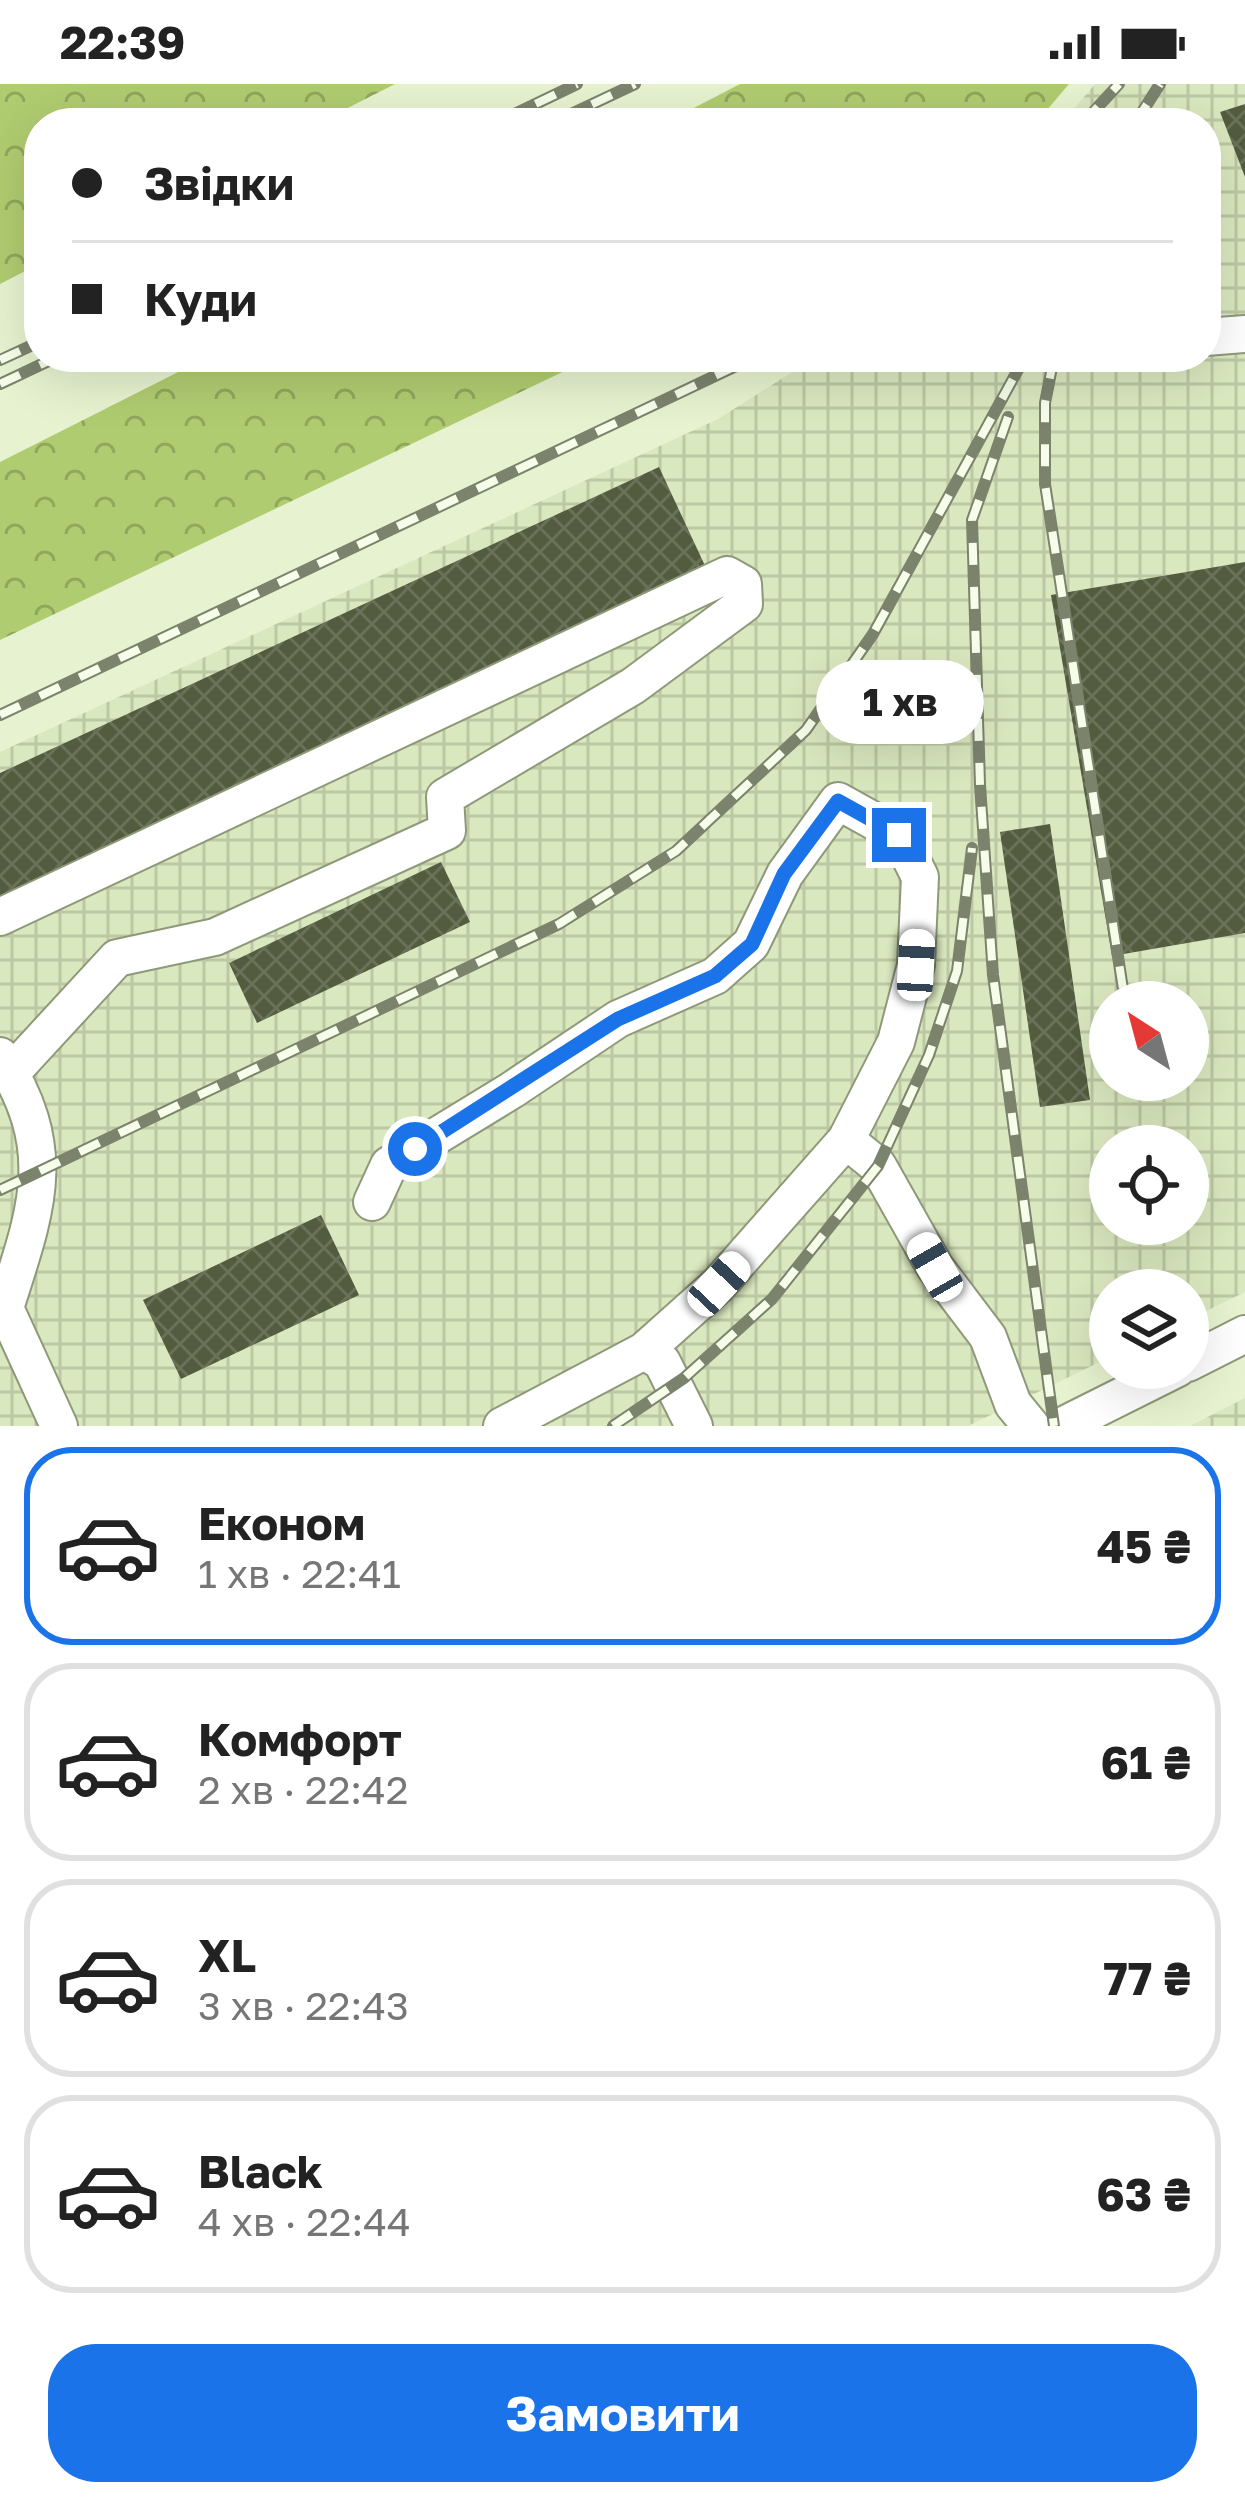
<!DOCTYPE html>
<html lang="uk">
<meta charset="utf-8">
<style>
:root{--surface:#fff;--page:#f6f6f6;--text:#222;--muted:#767676;--line:#e0e0e0;--accent:#1a73e8}
body{margin:0;font-family:"Golos Text",sans-serif;background:var(--page);color:var(--text);height:100vh;display:flex;flex-direction:column;font-size:45px;white-space:nowrap}
*{box-sizing:border-box;margin:0}
p{font-size:39px;color:var(--muted)}
.icon{flex:none;width:66px;height:66px;fill:none;stroke:currentColor;stroke-width:2;stroke-linecap:round;stroke-linejoin:round}
.map{position:relative;height:1342px;overflow:hidden}
.details{display:flex;flex-direction:column;background:var(--surface);flex:1}
.details>*{flex:none}
.banner{position:absolute;left:24px;top:24px;width:1197px;height:264px;border-radius:48px;box-shadow:0 12px 48px #0002;display:grid;align-content:center;height:264px;padding:0 48px;background:var(--surface)}
.needle{width:78px;rotate:324deg}
.fabs{position:absolute;left:1089px;top:897px;display:grid;gap:24px}
.fabs a{display:grid;place-items:center;width:120px;height:120px;border-radius:50%;background:var(--surface);box-shadow:0 12px 48px #0002;font-size:60px}
.end{position:absolute;width:54px;height:54px;margin:-27px;border:15px solid #1a73e8;background:#fff;box-shadow:0 0 0 6px #fff}
.from{border-radius:50%}
.bubble{position:absolute;height:84px;border-radius:42px;background:var(--surface);box-shadow:0 12px 48px #0002;font-size:39px;font-weight:700;line-height:84px;text-align:center}
.car{position:absolute;width:36px;height:72px;margin:-36px -18px;border-radius:15px;box-shadow:0 0 9px 3px #0007;background:linear-gradient(#fff 24%,#345 0 40%,#fff 0 76%,#345 0 86%,#fff 0)}
.banner b{display:flex;align-items:center;gap:42px;height:114px;font-size:45px}
.banner b+b{border-top:3px solid var(--line)}
.banner i{width:30px;height:30px;background:var(--text)}
ul{padding:21px 0 0;list-style:none}
li{display:flex;align-items:center;gap:36px;height:198px;margin:0 24px 18px;padding:0 24px;border:6px solid var(--line);border-radius:48px}
li div{flex:1}
li b{display:block;font-size:45px}
li em{font-style:normal;font-weight:700}
li.on{border-color:var(--accent)}
li>.icon{width:108px;height:108px;stroke-width:1.5}
.button{display:flex;gap:24px;margin-top:auto;padding:24px 48px}
.button a{flex:1;height:138px;border-radius:48px;background:var(--accent);color:#fff;font-size:48px;font-weight:700;line-height:138px;text-align:center}
.status{display:flex;justify-content:space-between;align-items:center;height:84px;padding:0 60px;background:var(--surface);direction:ltr}
.status svg{height:33px;fill:currentColor}
.map>svg:first-child{display:block}
.industrial{fill:url(#industrial-grid);fill-rule:evenodd}
.forest{fill:url(#forest-crowns)}
.building{fill:url(#building-cross-hatch)}
.lines{fill:none;stroke-linecap:round;stroke-linejoin:round}
.minor-casing{stroke:#8e9979;stroke-width:40}
.minor{stroke:#fff;stroke-width:36}
.rail-casing{stroke:#7c836d;stroke-width:12}
.rail{stroke:#f6fee9;stroke-width:8;stroke-dasharray:22;stroke-linecap:butt}
.route{stroke:#1a73e8;stroke-width:15}
</style>
<div class="status"><b>22:39</b><svg viewBox="0 0 49 12"><path d="M0 12V9h3v3zM5 12V6h3v6zM10 12V3h3v9zM15 12V0h3v12zM26 1h20v11H26zM47 4h2v5h-2z"/></svg></div>
<div class="map">
<svg width="1245" height="1342" viewBox="0 0 1245 1342">
<defs>
<pattern id="industrial-grid" width="8" height="8" patternUnits="userSpaceOnUse" patternTransform="scale(3)"><rect width="8" height="8" fill="#dae8bf"/><path d="M0 4h8M4 0v8" fill="none" stroke="#bcc8a4"/></pattern>
<pattern id="forest-crowns" width="20" height="18" patternUnits="userSpaceOnUse" patternTransform="scale(3)"><rect width="20" height="18" fill="#b0cc70"/><path d="M2 6a3 3 0 1 1 6 0M12 15a3 3 0 1 1 6 0" fill="none" stroke="#90a75c"/></pattern>
<pattern id="building-cross-hatch" width="8" height="8" patternUnits="userSpaceOnUse" patternTransform="scale(3)"><rect width="8" height="8" fill="#535c3f"/><path d="M0 0l8 8M0 8l8-8" fill="none" stroke="#697159"/></pattern>
</defs>
<rect width="100%" height="100%" fill="#e7f3d0"/>
<!-- industrial -->
<path class="industrial" d="M1095,0H1245V1208L1188,1236V1206H1110V1273L968,1342H0V668L718,335L816,273H1206V39H1062ZM1110,918H1188V996H1110ZM1110,1062H1188V1140H1110Z
M1245,1314V1342H1190Z"/>
<!-- forest -->
<path class="forest" d="M0,0H395L318,39H39V180L0,200Z
M740,0H1069L1036,39H665Z
M208,273H594L0,556V378Z"/>
<!-- building -->
<path class="building" d="M1245,20V93L1220,28Z
M659,383L707,486L0,812V689Z
M1245,478V849L1112,872L1051,511Z
M1050,740L1090,1016L1040,1023L1000,748Z
M441,778L470,838L257,939L229,879Z
M321,1131L359,1211L181,1295L143,1216Z"/>
<g class="lines">
<defs>
<path id="minor" d="M1206,253L1245,250
M0,833L727,491L743,500L744,520L633,602L445,713L447,747L215,853L117,874L11,989L0,986
M0,972C61,1067 36,1126 5,1224L59,1342
M372,1118L389,1081L512,1006L618,935L715,892L751,860L785,790L838,717L899,751L920,793L916,881L896,958L846,1056
M644,1267L719,1200L846,1056L878,1082L935,1183L988,1253L1013,1320L1031,1342
M1188,1279L1245,1250
M502,1342L644,1267L662,1278L694,1342
M1062,1342L1178,1284"/>
</defs>
<!-- minor casing -->
<use href="#minor" class="minor-casing"/>
<!-- minor -->
<use href="#minor" class="minor"/>
<defs>
<path id="rail" d="M496,39L577,0
M552,39L635,0
M1083,39L1119,0
M1135,39L1160,0
M1054,273L1045,319V400L1125,918
M0,276L39,258
M0,300L57,273
M1008,333L972,436L980,701L993,891L1054,1342
M0,631L755,273
M0,1106L559,840L676,767L806,646L873,550L1025,273
M613,1342L684,1294L772,1215L878,1082L929,971L957,887L972,764"/>
</defs>
<!-- rail casing -->
<use href="#rail" class="rail-casing"/>
<!-- rail -->
<use href="#rail" class="rail"/>
</g>
<g class="lines">
<!-- route -->
<path class="route" d="M415,1065L618,935L715,892L752,860L784,790L838,717L899,751"/>
</g>
</svg>
<div class="fabs">
<a><svg class="needle" viewBox="-14 -14 28 28"><path d="M0-13l5 13h-10z" fill="#e53935"/><path d="M0 13l5-13h-10z" fill="#767676"/></svg></a>
<a><svg class="icon" aria-label="locate" viewBox="0 0 24 24"><circle cx="12" cy="12" r="6"/><path d="M12 2v4M12 18v4M2 12h4M18 12h4"/></svg></a>
<a><svg class="icon" aria-label="layers" viewBox="0 0 24 24"><path d="M12 4l9 5-9 5-9-5zM3 14l9 5 9-5"/></svg></a>
</div>
<i class="end from" style="left:415px;top:1065px"></i>
<i class="end" style="left:899px;top:751px"></i>
<div class="bubble" style="left:816px;top:576px;width:168px">1 хв</div>
<i class="car" style="left:916px;top:881px;rotate:3deg"></i>
<i class="car" style="left:935px;top:1183px;rotate:330deg"></i>
<i class="car" style="left:719px;top:1200px;rotate:43deg"></i>
<div class="banner">
<b><i class="from"></i>Звідки</b>
<b><i></i>Куди</b>
</div>
</div>
<section class="details">
<ul>
<li class="on"><svg class="icon" aria-label="car" viewBox="0 0 24 24"><path d="M5 17H2v-5l4-1 3-4h7l3 4 3 1v5h-3M9 17h6M6 11h13"/><circle cx="7" cy="17" r="2"/><circle cx="17" cy="17" r="2"/></svg><div><b>Економ</b><p>1 хв · 22:41</p></div><em>45 ₴</em></li>
<li><svg class="icon" aria-label="car" viewBox="0 0 24 24"><path d="M5 17H2v-5l4-1 3-4h7l3 4 3 1v5h-3M9 17h6M6 11h13"/><circle cx="7" cy="17" r="2"/><circle cx="17" cy="17" r="2"/></svg><div><b>Комфорт</b><p>2 хв · 22:42</p></div><em>61 ₴</em></li>
<li><svg class="icon" aria-label="car" viewBox="0 0 24 24"><path d="M5 17H2v-5l4-1 3-4h7l3 4 3 1v5h-3M9 17h6M6 11h13"/><circle cx="7" cy="17" r="2"/><circle cx="17" cy="17" r="2"/></svg><div><b>XL</b><p>3 хв · 22:43</p></div><em>77 ₴</em></li>
<li><svg class="icon" aria-label="car" viewBox="0 0 24 24"><path d="M5 17H2v-5l4-1 3-4h7l3 4 3 1v5h-3M9 17h6M6 11h13"/><circle cx="7" cy="17" r="2"/><circle cx="17" cy="17" r="2"/></svg><div><b>Black</b><p>4 хв · 22:44</p></div><em>63 ₴</em></li>
</ul>
<div class="button"><a>Замовити</a></div>
</section>
